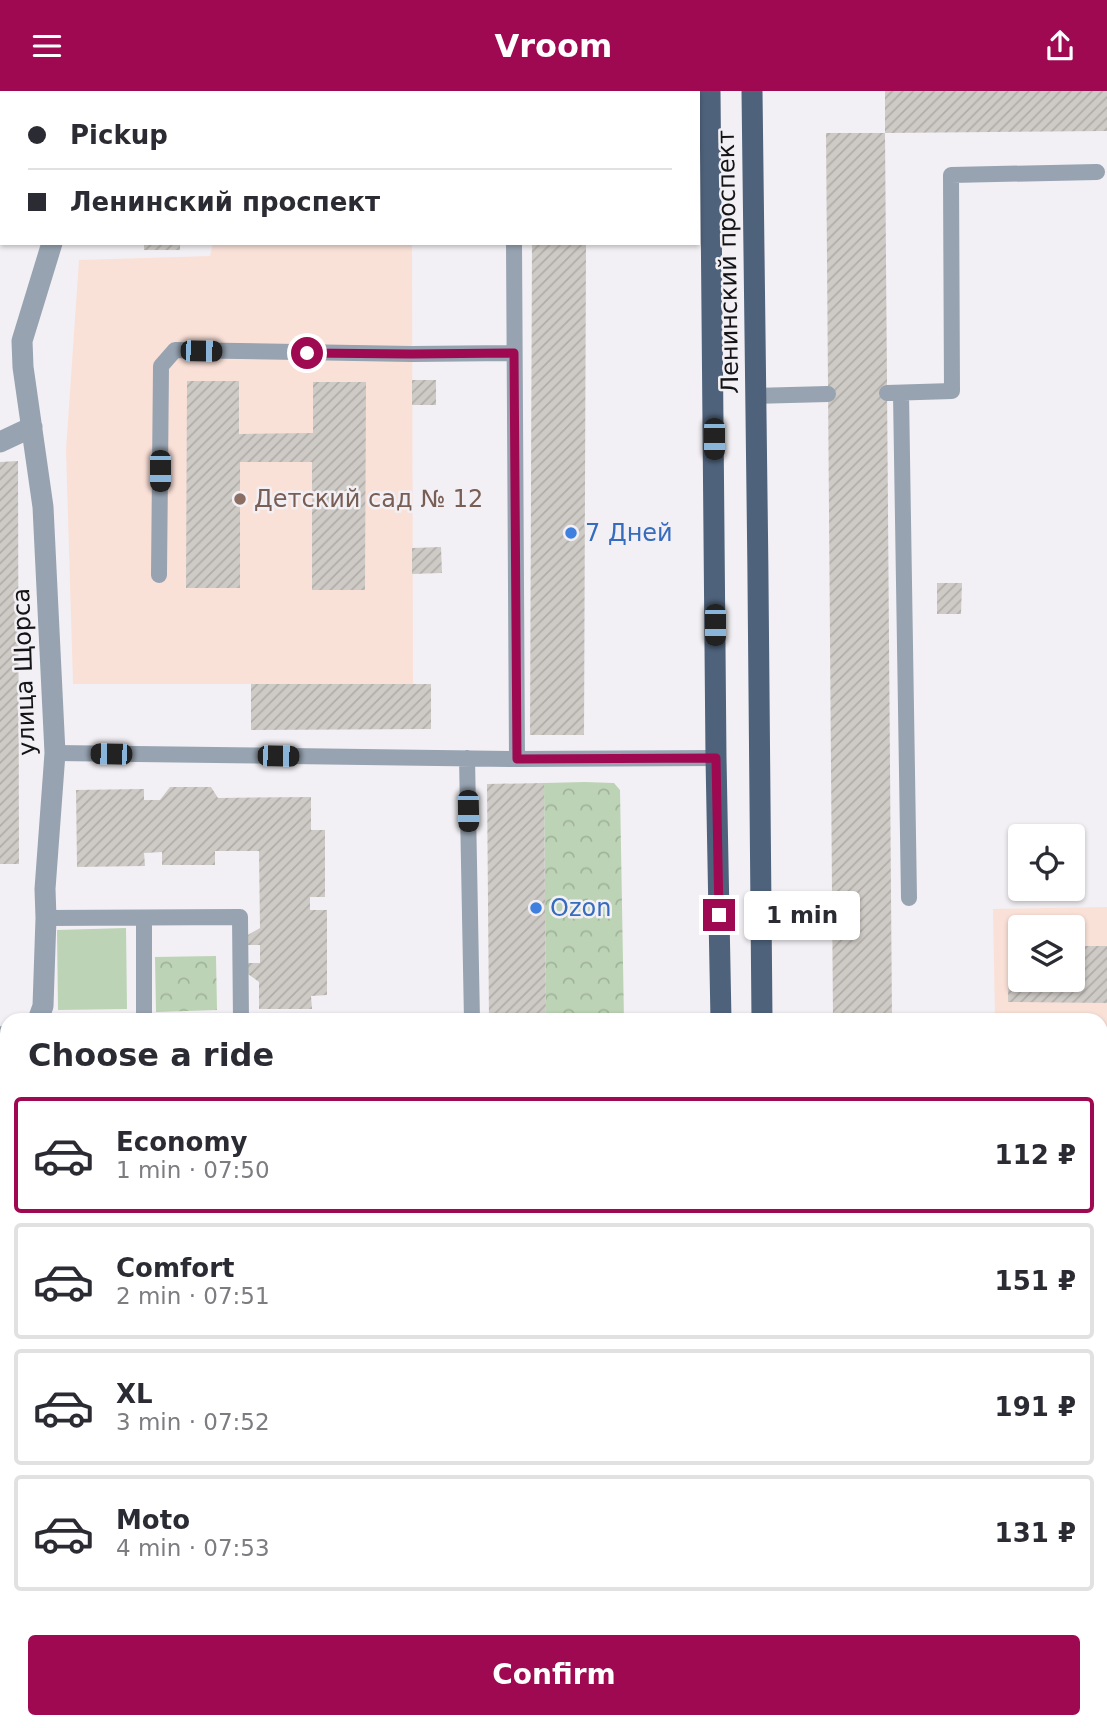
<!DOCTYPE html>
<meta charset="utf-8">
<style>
:root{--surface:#fff;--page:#f2f2f3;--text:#2b2b33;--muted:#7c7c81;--line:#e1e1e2;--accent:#9e0952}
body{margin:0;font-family:"DejaVu Sans",sans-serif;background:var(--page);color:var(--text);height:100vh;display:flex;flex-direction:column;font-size:26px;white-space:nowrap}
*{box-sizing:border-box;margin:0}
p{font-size:23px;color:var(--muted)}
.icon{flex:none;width:38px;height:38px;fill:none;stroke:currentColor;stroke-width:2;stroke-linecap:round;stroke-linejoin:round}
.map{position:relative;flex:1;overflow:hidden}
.details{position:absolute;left:0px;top:922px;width:1108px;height:716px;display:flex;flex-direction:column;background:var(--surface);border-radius:21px 21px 0 0;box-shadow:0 2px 5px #0004}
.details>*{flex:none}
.guide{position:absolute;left:0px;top:0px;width:700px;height:154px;box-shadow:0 2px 5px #0004;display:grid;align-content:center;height:154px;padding:0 28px;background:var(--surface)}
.buttons{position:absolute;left:1008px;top:733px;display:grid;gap:14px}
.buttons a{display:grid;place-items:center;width:77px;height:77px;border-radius:7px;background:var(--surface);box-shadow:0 2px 5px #0004;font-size:35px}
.end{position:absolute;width:32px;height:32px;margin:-16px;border:9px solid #9e0952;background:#fff;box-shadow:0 0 0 4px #fff}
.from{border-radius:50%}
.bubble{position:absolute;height:49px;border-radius:7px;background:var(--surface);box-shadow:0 2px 5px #0004;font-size:23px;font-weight:700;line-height:49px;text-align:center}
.car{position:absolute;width:21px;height:42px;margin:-21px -10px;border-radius:9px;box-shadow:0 0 5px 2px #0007;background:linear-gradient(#222 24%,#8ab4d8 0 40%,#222 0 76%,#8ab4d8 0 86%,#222 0)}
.guide b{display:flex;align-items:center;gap:24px;height:66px;font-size:26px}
.guide b+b{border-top:2px solid var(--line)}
.guide i{width:18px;height:18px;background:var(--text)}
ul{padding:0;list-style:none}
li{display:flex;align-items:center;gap:21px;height:116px;margin:0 14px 10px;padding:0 14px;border:4px solid var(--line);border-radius:7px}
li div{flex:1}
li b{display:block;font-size:26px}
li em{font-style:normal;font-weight:700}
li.on{border-color:var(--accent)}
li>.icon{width:63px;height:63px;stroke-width:1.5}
h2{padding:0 28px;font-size:32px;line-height:84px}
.action{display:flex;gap:14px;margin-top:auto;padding:14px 28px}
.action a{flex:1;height:80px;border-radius:7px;background:var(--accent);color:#fff;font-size:28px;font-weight:700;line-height:80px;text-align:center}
header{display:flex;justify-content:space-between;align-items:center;height:91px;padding:0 28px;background:var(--accent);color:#fff;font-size:32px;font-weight:700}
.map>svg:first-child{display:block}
.education{fill:#fae1d8;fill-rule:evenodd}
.grass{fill:#bcd3b5}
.park{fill:url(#park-crowns)}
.building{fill:url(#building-hatch)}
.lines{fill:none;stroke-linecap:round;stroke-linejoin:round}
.lane{stroke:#97a3b1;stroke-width:16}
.street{stroke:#97a3b1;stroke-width:21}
.primary{stroke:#4e627b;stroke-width:21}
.route{stroke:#9e0952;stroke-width:9}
.education-dot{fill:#8d6e63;stroke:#f2f0f4;stroke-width:2.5}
.shop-dot{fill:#3f7fe0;stroke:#f2f0f4;stroke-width:2.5}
.labels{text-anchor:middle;stroke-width:5;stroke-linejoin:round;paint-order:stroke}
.street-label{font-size:24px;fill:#141315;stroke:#f2f0f4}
.education-label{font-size:24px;fill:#785e54;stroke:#f2f0f4;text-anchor:start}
.shop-label{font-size:24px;fill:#366cbe;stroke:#f2f0f4;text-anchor:start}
</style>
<header><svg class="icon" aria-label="menu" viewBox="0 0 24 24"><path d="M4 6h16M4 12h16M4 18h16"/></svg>Vroom<svg class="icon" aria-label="share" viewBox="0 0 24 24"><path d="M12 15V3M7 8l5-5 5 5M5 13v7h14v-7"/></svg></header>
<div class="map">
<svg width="1107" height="1637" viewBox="0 0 1107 1637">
<defs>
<pattern id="park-crowns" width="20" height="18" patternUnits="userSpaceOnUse" patternTransform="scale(1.75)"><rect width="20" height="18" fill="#bcd3b5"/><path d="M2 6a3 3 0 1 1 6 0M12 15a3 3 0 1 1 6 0" fill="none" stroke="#a1b49b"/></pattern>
<pattern id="building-hatch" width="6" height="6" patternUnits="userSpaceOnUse" patternTransform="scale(1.75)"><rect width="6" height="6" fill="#cecac6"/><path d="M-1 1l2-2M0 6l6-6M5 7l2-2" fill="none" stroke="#b0ada9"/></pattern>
</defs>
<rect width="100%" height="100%" fill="#f2f0f4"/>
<!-- education -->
<path class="education" d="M213,152H412L413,593H73L66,359L79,169L210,165Z
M1107,816V1621H1101V929H995L993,818ZM1020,836H1073V889H1020Z
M0,1163H7V1498H0Z"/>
<!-- grass -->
<path class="grass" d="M126,837L127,918L58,919L57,839Z"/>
<!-- park -->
<path class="park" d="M585,691L614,692L620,699L624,929H546L544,692Z
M216,865L217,919L156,921L155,866Z"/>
<!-- building -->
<path class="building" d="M885,0H1107V40L885,42Z
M826,42H885L892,929H833Z
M144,152H180V159H144Z
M532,152H586L584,644H530Z
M412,289H436V314H412Z
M187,290H239V343L313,342V291H366L365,499H312V371H240V497H186Z
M18,370L19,773H0V371Z
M441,456L442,482L412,483V457Z
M937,492H962L961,523H937Z
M251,593H431V638L251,639Z
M544,692L546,929H489L487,693Z
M170,696H211L218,707L311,706V739H325V806H310V819H327V904L311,905L312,918H259V891L248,883L247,872H260V854H246V845L260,837L259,760H215V774H162V761L144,762L145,775L77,776L76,699L144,698V709H160Z
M1009,855H1020V889H1073V855H1107V912L1008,911Z
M1101,1141H1107V1198H1101Z
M851,1631H910V1637H851Z"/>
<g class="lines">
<!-- lane -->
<path class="lane" d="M514,152L517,668
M887,302L952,300L951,84L1097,81
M901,302L909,807
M755,305L828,303
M159,484L161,275L175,259L412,263L514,262
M55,662L517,668L716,667
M467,667L472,929
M46,827L240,826L241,929
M144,827V928
M0,1630H7
M309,1631L583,1634L587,1637"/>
<!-- street -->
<path class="street" d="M78,2V0
M0,351L32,336
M38,929L43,915L46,827L45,798L55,662L43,416L23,276L22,250L52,152
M0,947L7,944"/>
<!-- primary -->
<path class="primary" d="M710,0L716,667L721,929
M752,0C755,310 761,619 762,929
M765,1631V1637
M719,1637V1631"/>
</g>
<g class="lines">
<!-- route -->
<path class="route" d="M307,262L412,263L514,262L517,668L716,667L719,824"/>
</g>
<!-- markers -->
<circle class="education-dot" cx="240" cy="408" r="7"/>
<g class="shop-dot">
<circle cx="571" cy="442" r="7"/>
<circle cx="536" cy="817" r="7"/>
</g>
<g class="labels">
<!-- street labels -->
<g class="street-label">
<text transform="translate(728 171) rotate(-91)" y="8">Ленинский проспект</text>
<text transform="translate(24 581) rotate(-92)" y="8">улица Щорса</text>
</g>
<!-- education labels -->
<g class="education-label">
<text x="254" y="416">Детский сад № 12</text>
</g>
<!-- shop labels -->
<g class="shop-label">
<text x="585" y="450">7 Дней</text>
<text x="550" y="825">Ozon</text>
</g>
</g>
</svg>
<div class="buttons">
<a><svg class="icon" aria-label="locate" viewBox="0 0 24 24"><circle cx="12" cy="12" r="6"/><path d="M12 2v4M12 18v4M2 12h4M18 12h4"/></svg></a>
<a><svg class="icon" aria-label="layers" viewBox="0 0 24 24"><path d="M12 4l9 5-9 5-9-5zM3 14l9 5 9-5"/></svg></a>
</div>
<i class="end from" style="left:307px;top:262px"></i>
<i class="end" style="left:719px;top:824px"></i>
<div class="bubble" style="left:744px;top:800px;width:116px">1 min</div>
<i class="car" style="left:201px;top:260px;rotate:91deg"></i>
<i class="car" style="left:714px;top:348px;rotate:180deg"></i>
<i class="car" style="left:160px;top:380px;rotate:180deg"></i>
<i class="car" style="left:715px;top:534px;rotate:180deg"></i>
<i class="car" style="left:111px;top:663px;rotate:271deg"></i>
<i class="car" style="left:278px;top:665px;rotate:91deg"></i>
<i class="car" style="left:468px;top:720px;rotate:179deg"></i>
<div class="guide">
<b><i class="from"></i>Pickup</b>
<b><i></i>Ленинский проспект</b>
</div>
<section class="details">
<h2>Choose a ride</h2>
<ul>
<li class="on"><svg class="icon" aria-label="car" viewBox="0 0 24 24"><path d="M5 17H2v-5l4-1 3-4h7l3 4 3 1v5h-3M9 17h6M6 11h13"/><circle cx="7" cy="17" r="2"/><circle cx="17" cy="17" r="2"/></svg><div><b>Economy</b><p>1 min · 07:50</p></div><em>112 ₽</em></li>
<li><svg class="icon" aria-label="car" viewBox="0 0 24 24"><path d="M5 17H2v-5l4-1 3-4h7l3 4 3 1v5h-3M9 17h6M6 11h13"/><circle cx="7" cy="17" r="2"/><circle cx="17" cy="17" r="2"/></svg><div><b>Comfort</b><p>2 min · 07:51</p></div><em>151 ₽</em></li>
<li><svg class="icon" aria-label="car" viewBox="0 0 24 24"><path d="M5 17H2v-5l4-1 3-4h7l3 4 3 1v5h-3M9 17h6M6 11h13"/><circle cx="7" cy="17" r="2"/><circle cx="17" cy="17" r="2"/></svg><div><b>XL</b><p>3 min · 07:52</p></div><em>191 ₽</em></li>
<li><svg class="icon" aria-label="car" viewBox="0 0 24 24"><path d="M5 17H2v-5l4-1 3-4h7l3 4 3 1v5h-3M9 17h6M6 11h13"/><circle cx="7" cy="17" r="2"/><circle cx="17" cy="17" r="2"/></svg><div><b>Moto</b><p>4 min · 07:53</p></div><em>131 ₽</em></li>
</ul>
<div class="action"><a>Confirm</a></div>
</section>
</div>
